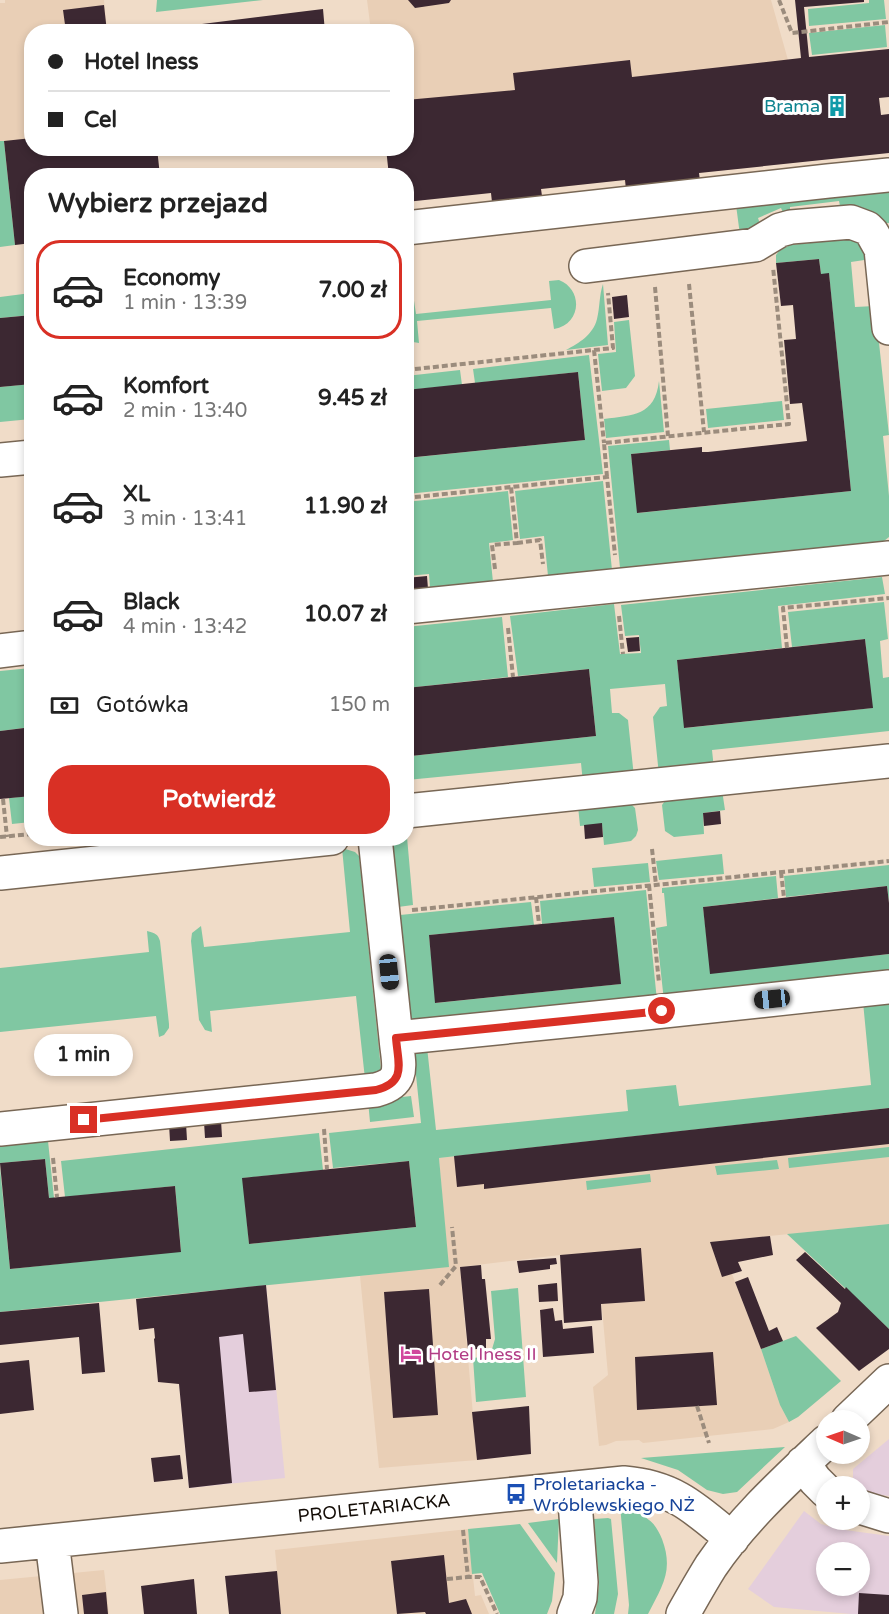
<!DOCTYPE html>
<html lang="pl">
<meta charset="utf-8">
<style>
:root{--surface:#fff;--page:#f2f2f2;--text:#222;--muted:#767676;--line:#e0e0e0;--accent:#d93025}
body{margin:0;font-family:"Varela Round",sans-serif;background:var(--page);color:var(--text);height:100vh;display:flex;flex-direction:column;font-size:22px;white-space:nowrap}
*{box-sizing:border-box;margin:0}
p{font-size:20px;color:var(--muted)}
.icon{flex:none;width:33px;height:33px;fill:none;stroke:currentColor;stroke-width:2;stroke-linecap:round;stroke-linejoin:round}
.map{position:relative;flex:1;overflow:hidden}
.details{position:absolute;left:24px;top:168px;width:390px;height:678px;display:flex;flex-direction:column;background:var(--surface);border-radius:24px;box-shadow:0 3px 9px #0003}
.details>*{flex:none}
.guide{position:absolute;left:24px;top:24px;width:390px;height:132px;border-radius:24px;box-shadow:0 3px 9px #0003;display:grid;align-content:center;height:132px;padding:0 24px;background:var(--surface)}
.needle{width:39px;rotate:272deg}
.tools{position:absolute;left:816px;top:1410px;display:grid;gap:12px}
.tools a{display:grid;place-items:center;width:54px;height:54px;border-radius:50%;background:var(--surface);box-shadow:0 3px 9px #0003;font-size:30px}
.end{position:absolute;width:27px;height:27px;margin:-14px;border:8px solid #d93025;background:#fff;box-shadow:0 0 0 3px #fff}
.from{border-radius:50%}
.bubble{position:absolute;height:42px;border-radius:21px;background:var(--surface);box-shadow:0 3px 9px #0003;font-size:20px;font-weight:800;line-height:42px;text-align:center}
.car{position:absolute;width:18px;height:36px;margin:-18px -9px;border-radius:8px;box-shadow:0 0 4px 2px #0007;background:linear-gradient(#222 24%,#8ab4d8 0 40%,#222 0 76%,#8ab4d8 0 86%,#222 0)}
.guide b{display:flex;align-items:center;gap:21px;height:57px;font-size:22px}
.guide b+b{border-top:2px solid var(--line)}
.guide i{width:15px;height:15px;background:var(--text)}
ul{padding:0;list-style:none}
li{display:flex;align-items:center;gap:18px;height:99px;margin:0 12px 9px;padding:0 12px;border:3px solid transparent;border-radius:24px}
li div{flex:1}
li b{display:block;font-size:22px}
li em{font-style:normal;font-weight:800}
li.current{border-color:var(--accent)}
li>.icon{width:54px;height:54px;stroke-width:1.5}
h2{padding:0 24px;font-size:27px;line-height:72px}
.pay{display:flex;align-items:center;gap:15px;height:66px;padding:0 24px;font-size:22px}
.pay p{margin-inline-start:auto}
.action{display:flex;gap:12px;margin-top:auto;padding:12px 24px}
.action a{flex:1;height:69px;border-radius:24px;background:var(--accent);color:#fff;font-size:24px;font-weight:800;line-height:69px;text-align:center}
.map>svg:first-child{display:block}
.built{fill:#e9cfb6}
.industrial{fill:#e4cedc;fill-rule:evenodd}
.green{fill:#80c7a2}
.building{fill:#3c2832}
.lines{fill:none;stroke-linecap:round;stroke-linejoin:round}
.minor-casing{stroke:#786755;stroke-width:36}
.path{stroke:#9b8c7d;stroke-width:4;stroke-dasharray:6 3;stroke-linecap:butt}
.minor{stroke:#fff;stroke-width:33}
.route{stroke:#d93025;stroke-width:8}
.labels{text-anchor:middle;stroke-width:6;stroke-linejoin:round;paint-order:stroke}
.culture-label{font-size:18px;fill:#0d838f;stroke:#fff;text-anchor:end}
.hotel-label{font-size:18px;fill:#b23c85;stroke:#fff;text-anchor:start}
.transit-label{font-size:18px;fill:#164399;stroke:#fff;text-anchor:start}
.street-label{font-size:18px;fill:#120b05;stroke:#fff}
</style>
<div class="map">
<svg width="889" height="1614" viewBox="0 0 889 1614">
<rect width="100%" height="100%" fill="#f0dcc8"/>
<!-- built -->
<path class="built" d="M5,0H104L107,31L32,32V148L157,149L160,175L32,176L31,243L15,245L4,141H0V3H5Z
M367,0H771L788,60L799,162L699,173L626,189L624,180L541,189L542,196L492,202L491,193L406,176L389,175L386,149L406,148V32L371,31Z
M889,1108V1224L710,1242L722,1276L732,1274L761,1349L780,1405L789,1422L773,1429L643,1443L639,1440L616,1441L606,1445L599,1446L593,1387L608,1375L597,1253L560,1255L460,1267L477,1460L379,1468L360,1276L448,1266L439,1158Z
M468,1529L475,1596L481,1595L489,1614H281L275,1550Z
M104,1570L109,1614H0V1580Z"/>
<!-- industrial -->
<path class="industrial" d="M266,1285L285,1478L189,1488L171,1296Z
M889,1439V1496L860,1492V1486H853V1469Z
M804,1511L821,1524L838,1529L889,1536V1614H851L774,1607L748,1589ZM826,1552H860V1586H826Z"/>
<!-- green -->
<path class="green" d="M157,0H263L156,12Z
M869,0H884L886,19L809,26L808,9L869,3Z
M885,25L887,47L812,55L809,33Z
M0,141H4L15,245L0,247Z
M889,188V223L880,224L841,211L839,201L790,207V216L785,217L781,208L758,218L761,227L740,235L736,205Z
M860,238L871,259L851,262L855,307L875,306L889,435L883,436L889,496V537L884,541L620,568L608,446L669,440L670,450L631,454L638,513L851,491L829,274H821L819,259L776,263V255L779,251L790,245Z
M559,280C584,290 581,325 554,329L551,308L417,321L419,343L407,341V296L413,294L416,314L551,300L549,281Z
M603,284L608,345L566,350C579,343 593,335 597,319C600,307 599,296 603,284Z
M31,293V315L0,318V297Z
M629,320L635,376L626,388L602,391L598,354L616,352L614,322Z
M589,355L603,474L407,494V458L585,440L578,372L475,383L473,369Z
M460,370L462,385L407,390L406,376Z
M659,381L664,432L606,438L604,419C633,415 655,416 659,381Z
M31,384V419L0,422V387Z
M782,401L784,420L708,428L706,409Z
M603,481L612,570L548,576L544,536L520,539L515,491Z
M508,491L513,540L489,543L493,582L430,588L429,574L407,576L406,502Z
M882,577L885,594L778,606L782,648L677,660L685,728L872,708L865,639L792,647L788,612L884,602L888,639L880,641L883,678L889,677V731L712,750L714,769L659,775L653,717L660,707L667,706L665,684L610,689L612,713H619L628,720L634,777L583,783L581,763L407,780L406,716L411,756L596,736L589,669L518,676L510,616L614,604L620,654L641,653L639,635L625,636L621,605Z
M502,617L508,677L407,688L406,627Z
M31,668V727L0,731V671Z
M722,790L725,810L703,813L704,834L674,837L665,831L662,805L667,798Z
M31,796V822L12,824L9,798Z
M629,802L635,808L638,830L636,836L631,841L604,845L602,824L580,826L578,806Z
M407,837L413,905L398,907L392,839L406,838Z
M342,848L355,852L359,856L381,1069L379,1072L365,1079L356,996L210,1011L212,1032L205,1030L199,1020L191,941L192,933L201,926L204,947L350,932Z
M722,854L724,874L659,880L656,861Z
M648,863L650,882L594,887L592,868Z
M889,865V903L887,886L786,897L784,876Z
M776,876L778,898L703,907L711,973L889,954V977L664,1001L656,928L667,926L664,893H662V888Z
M646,890L657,1001L410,1021L400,915L531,902L534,925L429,935L436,1003L620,984L614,917L542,924L540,901Z
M147,931C155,933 158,934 160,941L169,1024V1028L164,1035L159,1037L156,1016L0,1032V968L149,952Z
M889,1000V1108L439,1158L449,1267L0,1312V1167L10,1269L181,1251L175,1186L65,1197L61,1161L319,1133L323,1170L243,1178L249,1244L416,1227L409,1161L333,1168L329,1133L421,1123L414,1056L420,1049L427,1047L436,1130L628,1111L626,1090L676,1085L679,1106L871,1085L863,1002Z
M411,1096L414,1117L370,1122L368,1101Z
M48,1141L54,1198H49L45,1159L0,1163V1146Z
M889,1147V1157L789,1168L788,1158Z
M777,1160L779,1169L717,1175L715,1166Z
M650,1174L651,1182L587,1190L586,1181Z
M889,1224V1329L787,1234Z
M518,1288L526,1397L476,1402L473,1358L490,1356L495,1339L491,1291Z
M796,1336L841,1381L798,1417L789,1422L780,1405L761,1349Z
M785,1447L737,1492L723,1494L707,1490L678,1470L641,1458Z
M620,1505C629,1509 641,1513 649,1520C655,1524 659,1532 662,1539C674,1571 662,1586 648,1614H628L629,1605Z
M608,1518L611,1519L618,1594L614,1614H595L599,1586L594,1519Z
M559,1519L557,1563L528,1523Z
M520,1524L555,1573L552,1601L547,1614H500L482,1573L472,1574L468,1529Z"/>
<!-- building -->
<path class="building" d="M408,0H451L449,3L415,8Z
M795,0H864V2L804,7L809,57L889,49V97L879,98L881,115L889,114V153L699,173L700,181L626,189L625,180L541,189L542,196L492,202L491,193L406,202V176H389L386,148H406V100L515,90L513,73L630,60L632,77L801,58Z
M104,5L107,32H66L63,10Z
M323,9L325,32H154V30Z
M32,138V148H157L160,176H32V243L15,245L4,141Z
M819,259L821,274L829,273L851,491L637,513L631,454L702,447V452H708L807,441L802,403L790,404L784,340L796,339L793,305L781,306L776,263Z
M627,295L629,317L614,319L612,297Z
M32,315V384L0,387V318Z
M578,372L585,440L406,458V390Z
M427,576L428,589L406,591V578Z
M639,637L640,651L628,652L626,638Z
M865,639L873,708L684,728L677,660Z
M589,669L596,736L411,756L406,716V688Z
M32,727V796L0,799V731Z
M720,811L721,824L704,826L703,813Z
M602,823L603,837L585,839L584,825Z
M887,886L889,903V954L710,974L703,907Z
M614,917L621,984L435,1003L429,935Z
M889,1108V1144L484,1189V1184L457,1187L454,1156Z
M221,1120L222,1137L205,1138L204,1122Z
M186,1123L187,1140L170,1141L169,1124Z
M45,1159L49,1198L175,1186L181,1252L10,1269L0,1163Z
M409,1161L416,1227L249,1244L242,1178Z
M770,1236L773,1255L738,1262L742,1271L722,1277L710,1242Z
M641,1248L645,1301L601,1304L602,1320L564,1323L560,1255Z
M805,1252L845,1289L846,1287L853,1294L889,1329V1349L859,1371L816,1328L838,1312L841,1303L796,1260Z
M556,1258L557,1264L550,1265V1269L519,1273L517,1261Z
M481,1265L482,1279H485L491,1339H486V1348L468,1350L460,1267Z
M748,1277L769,1331L777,1327L783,1341L761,1349L735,1282Z
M557,1283L558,1301L539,1302L538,1285Z
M266,1285L276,1390L249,1392L243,1334L219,1337L232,1483L189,1488L179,1384L158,1382L154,1339L155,1338L154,1328L139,1330L136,1299Z
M429,1289L438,1415L393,1418L384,1292Z
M99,1303L105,1372L82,1374L79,1337L0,1345V1312Z
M553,1308L555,1321L562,1320L563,1329L592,1326L594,1353L543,1357L540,1310Z
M713,1352L717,1405L637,1410L635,1357Z
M29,1360L34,1410L0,1414V1363Z
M529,1406L531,1454L477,1460L472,1412Z
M180,1455L183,1479L154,1482L151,1458Z
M444,1555L449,1603L466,1599L472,1614H426L425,1612L397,1614L391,1561Z
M277,1571L281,1614H229L225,1576Z
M194,1579L197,1614H144L141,1586Z
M106,1592L108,1614H84L82,1595Z
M859,1593L889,1595V1614H858Z"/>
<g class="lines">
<defs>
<path id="minor" d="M406,228L828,181L889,175
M586,266L755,245L780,230L791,227L851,222L867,228L872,233L881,249L889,328
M0,460L32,457
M406,607L889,558
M0,651L32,647
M406,811L889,761
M375,838L396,1038L645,1013L889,987
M0,873L332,838
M0,1129L376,1090C407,1082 398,1064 396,1038
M848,1420L889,1381
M803,1463L815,1480L826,1491
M574,1488L581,1582L580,1598L574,1614
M860,1507L889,1516
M52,1541L61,1614
M0,1546L624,1483C674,1487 696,1509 732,1539
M683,1614C692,1598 701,1582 711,1566C743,1519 786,1480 826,1442"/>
</defs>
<!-- minor casing -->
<use href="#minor" class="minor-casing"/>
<!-- path -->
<path class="path" d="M779,0L792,33L889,22
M689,284L704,432
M655,287L668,436
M594,350L604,443
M406,370L613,348L608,293
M607,477L604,443L789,424L773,267
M406,498L607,477L615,555
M517,543L540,540L543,564
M495,569L492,545L517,543L511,487
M619,616L623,654
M508,628L513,677
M787,648L783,608L889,598
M3,799L7,837
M0,837L32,834
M652,849L656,885
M781,872L784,898
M649,885L659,983
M536,897L539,924
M412,910L889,861
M324,1129L327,1169
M53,1158L57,1197
M440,1285L456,1266L452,1227
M697,1406L709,1443
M463,1530L468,1577H480L497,1614
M447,1579L468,1577"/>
<!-- minor -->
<use href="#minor" class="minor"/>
</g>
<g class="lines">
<!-- route -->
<path class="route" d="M84,1120L376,1090C407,1082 398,1064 396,1038L662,1011"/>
</g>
<!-- icons -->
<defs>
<symbol id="building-bare" viewBox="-9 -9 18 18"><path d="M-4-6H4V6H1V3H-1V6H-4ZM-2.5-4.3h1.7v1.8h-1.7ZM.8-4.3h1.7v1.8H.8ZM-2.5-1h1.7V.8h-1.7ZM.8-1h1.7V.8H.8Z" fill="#0f9aa8" stroke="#fff" stroke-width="2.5" paint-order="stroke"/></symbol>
<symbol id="hotel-bare" viewBox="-9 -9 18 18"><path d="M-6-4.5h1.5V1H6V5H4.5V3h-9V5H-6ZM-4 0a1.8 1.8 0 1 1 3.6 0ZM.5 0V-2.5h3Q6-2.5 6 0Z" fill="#d1479c" stroke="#fff" stroke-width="2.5" paint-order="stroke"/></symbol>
<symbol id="bus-bare" viewBox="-9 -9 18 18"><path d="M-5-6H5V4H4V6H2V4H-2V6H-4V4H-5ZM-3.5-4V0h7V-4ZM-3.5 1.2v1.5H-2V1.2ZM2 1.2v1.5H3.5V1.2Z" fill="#1a4fb4" stroke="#fff" stroke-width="2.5" paint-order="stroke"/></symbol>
</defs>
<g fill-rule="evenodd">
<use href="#building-bare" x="822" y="91" width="30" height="30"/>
<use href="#hotel-bare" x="396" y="1339" width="30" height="30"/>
<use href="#bus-bare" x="501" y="1479" width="30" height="30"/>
</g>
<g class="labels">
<!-- culture labels -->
<g class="culture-label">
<text x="820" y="112">Brama</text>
</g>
<!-- hotel labels -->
<g class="hotel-label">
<text x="428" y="1360">Hotel Iness II</text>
</g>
<!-- transit labels -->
<g class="transit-label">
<text x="533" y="1490">Proletariacka -<tspan x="533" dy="21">Wróblewskiego NŻ</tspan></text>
</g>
<!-- street labels -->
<g class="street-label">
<text transform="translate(374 1508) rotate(-6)" y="6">PROLETARIACKA</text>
</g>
</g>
</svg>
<div class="tools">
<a><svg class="needle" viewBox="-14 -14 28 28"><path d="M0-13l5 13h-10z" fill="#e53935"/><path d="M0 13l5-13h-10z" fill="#767676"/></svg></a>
<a>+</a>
<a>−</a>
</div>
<i class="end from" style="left:662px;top:1011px"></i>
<i class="end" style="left:84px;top:1120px"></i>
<div class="bubble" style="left:34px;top:1034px;width:99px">1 min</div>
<i class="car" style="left:389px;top:972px;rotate:174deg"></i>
<i class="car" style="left:772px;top:999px;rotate:264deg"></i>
<div class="guide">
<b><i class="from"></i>Hotel Iness</b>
<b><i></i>Cel</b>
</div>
<section class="details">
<h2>Wybierz przejazd</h2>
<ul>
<li class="current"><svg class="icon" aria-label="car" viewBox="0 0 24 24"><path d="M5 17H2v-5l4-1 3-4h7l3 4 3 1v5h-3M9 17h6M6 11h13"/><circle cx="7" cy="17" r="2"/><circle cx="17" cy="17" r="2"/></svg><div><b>Economy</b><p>1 min · 13:39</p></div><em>7.00 zł</em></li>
<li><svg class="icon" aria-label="car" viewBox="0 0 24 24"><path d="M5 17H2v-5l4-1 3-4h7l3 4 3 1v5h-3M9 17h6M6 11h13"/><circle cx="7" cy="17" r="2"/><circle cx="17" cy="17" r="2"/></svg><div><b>Komfort</b><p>2 min · 13:40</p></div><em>9.45 zł</em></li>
<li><svg class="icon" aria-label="car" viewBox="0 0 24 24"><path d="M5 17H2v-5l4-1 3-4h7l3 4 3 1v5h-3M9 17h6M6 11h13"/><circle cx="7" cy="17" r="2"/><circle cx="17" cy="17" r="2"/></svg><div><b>XL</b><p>3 min · 13:41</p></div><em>11.90 zł</em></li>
<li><svg class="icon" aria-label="car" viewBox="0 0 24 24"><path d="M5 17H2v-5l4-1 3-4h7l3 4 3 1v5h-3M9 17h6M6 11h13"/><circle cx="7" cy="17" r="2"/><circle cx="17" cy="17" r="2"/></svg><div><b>Black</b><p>4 min · 13:42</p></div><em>10.07 zł</em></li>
</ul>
<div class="pay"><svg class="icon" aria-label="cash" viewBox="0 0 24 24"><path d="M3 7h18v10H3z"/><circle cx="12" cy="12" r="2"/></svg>Gotówka<p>150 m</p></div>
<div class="action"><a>Potwierdź</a></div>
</section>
</div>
